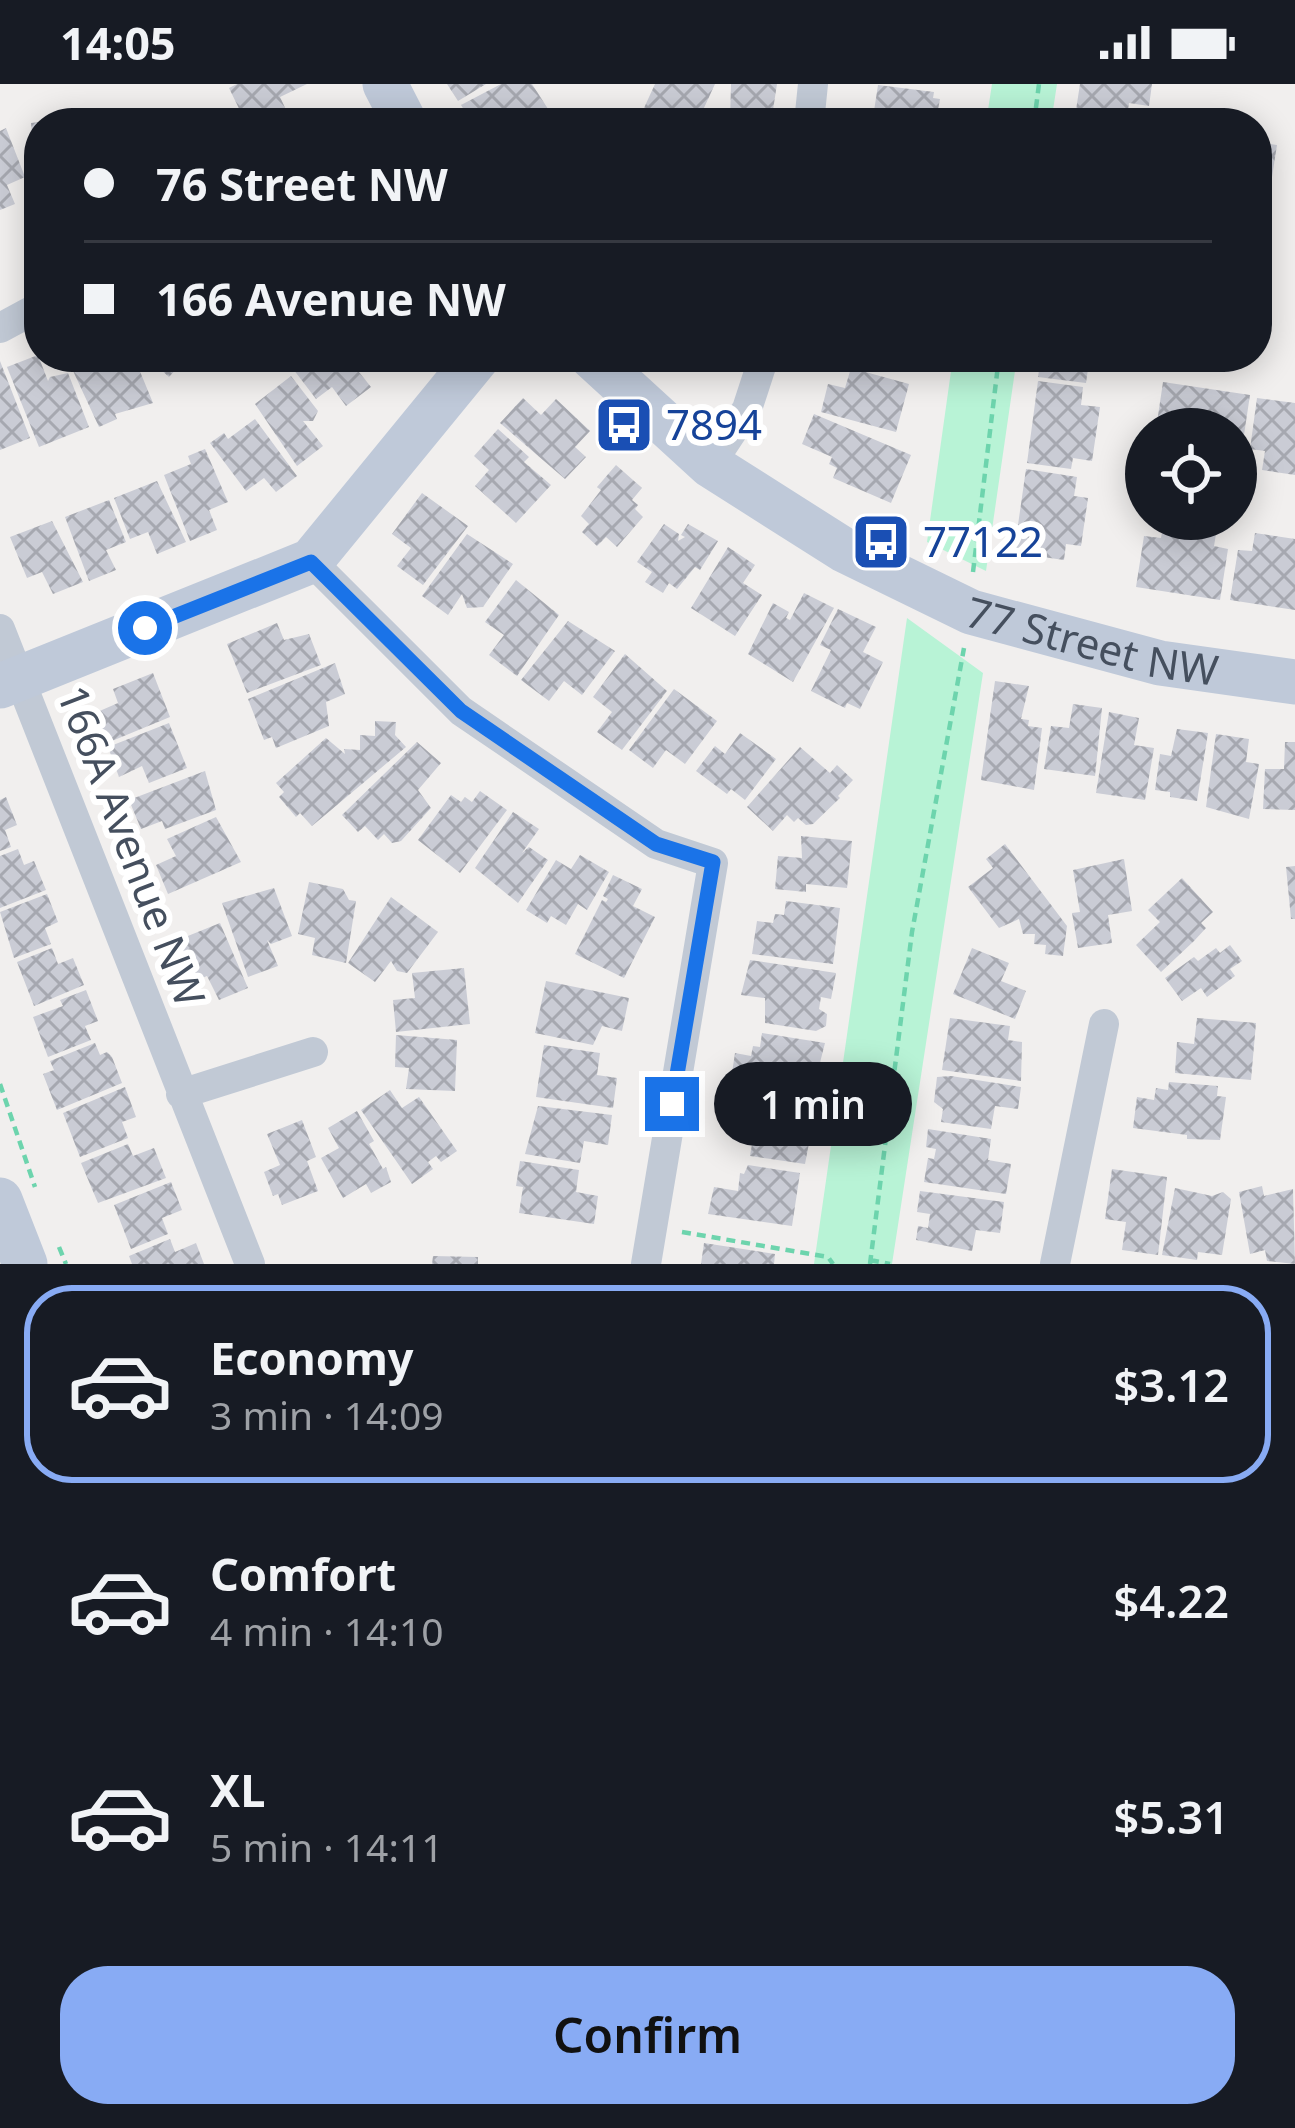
<!DOCTYPE html>
<meta charset="utf-8">
<style>
:root{--surface:#171b24;--page:#242831;--text:#f1f3f6;--muted:#9ea1a6;--line:#363941;--accent:#88abf4}
body{margin:0;font-family:"Noto Sans",sans-serif;background:var(--page);color:var(--text);height:100vh;display:flex;flex-direction:column;font-size:45px;white-space:nowrap}
*{box-sizing:border-box;margin:0}
p{font-size:39px;color:var(--muted)}
.icon{flex:none;width:66px;height:66px;fill:none;stroke:currentColor;stroke-width:2;stroke-linecap:round;stroke-linejoin:round}
.map{position:relative;height:1180px;overflow:hidden}
.side{display:flex;flex-direction:column;background:var(--surface);flex:1}
.side>*{flex:none}
.banner{position:absolute;left:24px;top:24px;width:1248px;height:264px;border-radius:48px;box-shadow:0 6px 30px #0003;display:grid;align-content:center;height:264px;padding:0 60px;background:var(--surface)}
.tools{position:absolute;left:1125px;top:324px;display:grid;gap:24px}
.tools a{display:grid;place-items:center;width:132px;height:132px;border-radius:50%;background:var(--surface);box-shadow:0 6px 30px #0003;font-size:60px}
.end{position:absolute;width:54px;height:54px;margin:-27px;border:15px solid #1a73e8;background:#fff;box-shadow:0 0 0 6px #fff}
.from{border-radius:50%}
.bubble{position:absolute;height:84px;border-radius:42px;background:var(--surface);box-shadow:0 6px 30px #0003;font-size:39px;font-weight:600;line-height:84px;text-align:center}
.banner b{display:flex;align-items:center;gap:42px;height:114px;font-size:45px}
.banner b+b{border-top:3px solid var(--line)}
.banner i{width:30px;height:30px;background:var(--text)}
ul{padding:21px 0 0;list-style:none}
li{display:flex;align-items:center;gap:36px;height:198px;margin:0 24px 18px;padding:0 36px;border:6px solid transparent;border-radius:48px}
li div{flex:1}
li b{display:block;font-size:45px}
li em{font-style:normal;font-weight:600}
li.selected{border-color:var(--accent)}
li>.icon{width:108px;height:108px;stroke-width:1.5}
.primary-button{display:flex;gap:24px;margin-top:auto;padding:24px 60px}
.primary-button a{flex:1;height:138px;border-radius:48px;background:var(--accent);color:#111;font-size:48px;font-weight:600;line-height:138px;text-align:center}
.status{display:flex;justify-content:space-between;align-items:center;height:84px;padding:0 60px;background:var(--surface);direction:ltr}
.status svg{height:33px;fill:currentColor}
.map>svg:first-child{display:block}
.green{fill:#b8f3d6}
.building{fill:url(#building-cross-hatch)}
.lines{fill:none;stroke-linecap:round;stroke-linejoin:round}
.path{stroke:#6dd4ad;stroke-width:4.5;stroke-dasharray:9 6;stroke-linecap:butt}
.street{stroke:#c1c9d5;stroke-width:30}
.secondary{stroke:#bfc9d9;stroke-width:45}
.route{stroke:#1a73e8;stroke-width:15}
.labels{text-anchor:middle;stroke-width:12;stroke-linejoin:round;paint-order:stroke}
.transit-label{font-size:42px;fill:#164399;stroke:#fff;text-anchor:start}
.street-label{font-size:42px;fill:#454f5e;stroke:#fff}
</style>
<div class="status"><b>14:05</b><svg viewBox="0 0 49 12"><path d="M0 12V9h3v3zM5 12V6h3v6zM10 12V3h3v9zM15 12V0h3v12zM26 1h20v11H26zM47 4h2v5h-2z"/></svg></div>
<div class="map">
<svg width="1295" height="1180" viewBox="0 0 1295 1180">
<defs>
<pattern id="building-cross-hatch" width="8" height="8" patternUnits="userSpaceOnUse" patternTransform="scale(3)"><rect width="8" height="8" fill="#caccd5"/><path d="M0 0l8 8M0 8l8-8" fill="none" stroke="#a6a8b0"/></pattern>
</defs>
<rect width="100%" height="100%" fill="#f1efee"/>
<!-- green -->
<path class="green" d="M992,0H1057L1051,39H986Z
M953,273H1017L986,487L927,458Z
M907,534L983,589L892,1180H814Z"/>
<!-- building -->
<path class="building" d="M237,0H307L280,13L289,32L275,39H246L229,4Z
M447,0H486L458,17Z
M501,0H532L550,28L532,39H505L503,34L495,39H472L461,21Z
M655,0H715L697,39H673L675,33L665,29L663,33L644,24Z
M731,0H777L771,39H730Z
M1080,0H1152L1149,22L1129,19L1127,33L1076,26Z
M878,1L934,8L933,14L940,15L936,37L893,39L894,30L874,27Z
M31,39L39,38V90H36Z
M6,44L25,93L7,101L15,120L0,126V47Z
M1257,58L1277,61L1270,106L1257,104Z
M1257,110L1267,111L1260,165L1257,164Z
M38,271L48,297L50,293L68,289L89,343L39,363L7,283Z
M75,273H113L115,277L129,273L135,287L139,285L153,319L115,330L117,335L99,343L68,276Z
M147,273H187L169,293Z
M284,273H347L371,303L346,322L332,303L316,315Z
M1041,273H1109L1107,287L1088,285L1086,299L1038,293Z
M0,277L30,354L0,366Z
M851,284L909,300L896,348L821,328L828,300L845,304Z
M291,292L318,327L313,337H303L323,362L297,382L255,320Z
M1038,297L1083,303L1081,321L1100,323L1092,377L1073,374L1071,385L1027,379Z
M1163,298L1250,311L1242,364L1236,363V345H1156Z
M523,314L541,331L556,315L590,347L575,363L586,373L565,395L500,339Z
M1257,314L1295,319V391L1262,386L1265,367L1250,365Z
M814,330L911,371L891,419L833,394L837,384L829,380L832,373L802,360Z
M255,335L297,392L276,408L264,394L246,407L210,359L224,349L228,355Z
M498,345L529,373L524,378L551,401L516,439L475,402L489,386L474,372Z
M205,365L228,418L209,426L217,446L190,457L164,391L191,380L188,372Z
M616,381L642,404L632,416L638,421L635,425L643,433L617,463L606,453L597,462L582,448L589,440L581,432L601,406L597,403Z
M1026,385L1077,393L1074,412L1088,414L1081,462L1066,460L1064,476L1014,469Z
M157,397L186,458L157,470L148,448L130,455L114,414Z
M422,409L468,442L423,501L397,482L411,464L392,450Z
M109,416L126,458L106,466L116,486L89,497L65,433Z
M1164,436L1217,444L1214,462L1228,465L1220,516L1136,503L1144,452L1161,454Z
M52,437L83,498L53,510L42,488L27,494L10,453Z
M664,440L679,450L678,457L685,453L681,451L688,440L718,457L700,486L695,483L677,505L669,499L663,509L645,498L652,488L637,478Z
M1255,449L1295,455V526L1230,516L1238,466L1252,467Z
M467,450L513,480L483,523L467,524L462,510L448,531L422,512Z
M728,463L755,481L743,499L762,511L735,552L691,524Z
M516,496L559,531L517,592L489,571L504,551L485,538Z
M804,509L834,524L793,598L748,570L773,519L789,528L786,534L790,536Z
M838,525L876,543L863,568L883,578L860,625L847,619L845,624L811,607L831,566L820,561Z
M568,537L615,567L582,611L564,597L549,617L521,596Z
M277,539L284,556L309,550L321,581L247,609L227,560Z
M625,570L667,607L622,666L597,648L612,628L593,613Z
M335,579L345,610L326,618L329,642L276,664L272,653L264,656L248,615Z
M153,589L170,633L107,659L95,629L118,619L113,605Z
M995,597L1029,602L1021,635L1029,636L1028,642L1042,644L1034,706L981,696Z
M674,605L717,637L685,680L666,666L653,684L629,666Z
M1073,620L1102,624L1095,692L1044,685L1051,642L1069,644Z
M1109,628L1139,634L1134,661L1154,664L1145,716L1096,709Z
M375,637L396,638L395,651L406,663L312,742L300,729L296,733L279,713L284,708L276,699L326,654L345,670L344,665L360,666V651L375,652Z
M169,639L187,684L149,699L142,682L119,693L108,663Z
M1177,645L1208,649L1197,717L1170,713V708L1155,706L1160,670L1171,672Z
M740,649L776,675L745,716L731,705L727,710L696,687L715,662L725,670Z
M1216,650L1249,655L1246,678L1259,680L1249,735L1206,723Z
M417,658L441,679L418,706L431,724L401,757L392,759L384,750L378,756L365,742L358,748L342,731Z
M1285,658H1295V726L1263,725L1265,685H1284Z
M800,663L830,689L837,681L853,696L838,712L840,714L813,740L806,741L798,734L794,738L787,731L773,747L747,723Z
M205,687L216,726L165,745L162,737L141,745L129,716Z
M480,707L507,726L460,789L418,756L451,711L461,718L465,713L472,718Z
M6,713L17,741L5,746L11,763L0,767V716Z
M513,728L539,745L522,769L529,763L548,776L518,819L475,784Z
M216,733L241,778L168,810L156,781L176,772L167,755Z
M801,752L852,757L847,804L806,800V808L775,805L778,772L802,774Z
M1005,760L1067,842L1063,872L1045,870L1046,861L1034,860L1035,850H1023L1019,835L999,844L968,803L993,784L986,775Z
M18,765L24,781L34,777L46,806L0,824V772Z
M580,771L609,788L587,826L578,820L566,841L551,832L547,839L526,826L556,776L571,785Z
M1124,775L1132,827L1108,831L1112,859L1078,864L1072,829L1080,828L1073,786Z
M1295,782V835H1291L1286,783Z
M613,791L642,805L633,822L655,833L624,894L575,870L602,816L606,818L608,815L603,812Z
M1182,794L1213,828L1201,839L1206,844L1194,857L1161,888L1136,861L1160,838L1148,826Z
M309,798L343,805L349,816L356,817L346,879L312,871L315,854L298,850Z
M274,804L292,852L271,860L267,856L278,882L248,893L222,819Z
M47,810L58,838L45,844L51,860L14,874L0,828Z
M391,813L438,848L407,889L397,887L391,877L375,898L348,879Z
M786,817L840,824L833,880L752,870L757,837L773,839L775,830L784,831Z
M220,839L248,904L219,916L207,892L190,899L173,858Z
M1230,861L1242,877L1230,885L1235,892L1207,913L1201,904L1182,917L1165,894L1194,873L1198,877L1216,864L1220,869Z
M52,864L58,880L73,874L84,901L34,922L17,878Z
M972,864L1009,879L1001,897L1026,907L1015,935L953,910Z
M750,876L836,889L831,915L821,913L819,925L827,930L826,942L816,947L765,939V914L741,911Z
M464,884L470,940L396,948L393,916L415,914L412,889Z
M546,897L629,914L622,947L602,942L593,961L535,949Z
M86,906L98,937L85,942L91,956L48,973L33,933L63,922L60,916Z
M950,934L1010,942L1008,956L1022,958L1021,997L942,986Z
M1197,934L1256,939L1251,996L1175,989L1177,958L1194,960Z
M762,949L825,959L811,1014L730,1002L735,969L751,972L753,962L760,963Z
M396,951L457,956L455,1007L406,1005L409,984L395,983Z
M95,959L100,971L107,968L112,973L122,999L57,1026L43,990L54,986L50,977Z
M544,961L600,969L597,991L617,994L613,1024L536,1013Z
M951,992L1021,1003L1018,1025L995,1022L991,1045L941,1038L943,1025L934,1018L937,993Z
M1169,998L1218,1002L1217,1012L1226,1013L1220,1056L1187,1055V1051L1133,1044L1137,1013L1154,1016L1156,1004L1168,1006Z
M125,1003L136,1033L122,1038L128,1054L80,1073L63,1029Z
M390,1006L402,1024L419,1013L457,1067L441,1078L436,1072L428,1078L433,1085L412,1100L361,1026Z
M729,1010L816,1023L805,1080L750,1072L752,1060L745,1059L746,1049L723,1046Z
M538,1022L612,1031L608,1061L584,1057L580,1079L525,1070Z
M357,1027L374,1057L369,1060L383,1085L386,1083L391,1098L371,1109L366,1100L343,1114L321,1074L339,1064L328,1044Z
M302,1036L316,1073L307,1077L318,1107L282,1121L278,1110L273,1112L264,1088L280,1081L267,1050Z
M928,1045L991,1055L988,1076L1011,1080L1006,1110L924,1098L928,1074L934,1075L936,1065L926,1063Z
M128,1060L133,1072L154,1064L166,1094L98,1119L81,1079Z
M520,1077L579,1086L576,1108L598,1112L594,1140L519,1129L523,1103L516,1102Z
M748,1081L800,1089L792,1142L708,1130L714,1103L738,1107L740,1089L744,1090Z
M1112,1085L1167,1093L1158,1171L1122,1166L1126,1138L1105,1135Z
M171,1098L182,1126L162,1134L168,1150L131,1165L114,1121Z
M1262,1102L1264,1112L1293,1105L1295,1180L1267,1177L1265,1166L1250,1170L1239,1108Z
M1175,1104L1212,1112L1223,1108L1231,1115L1222,1171L1198,1168L1197,1176L1162,1171Z
M920,1107L1004,1118L1000,1149L976,1146L972,1167L916,1156L918,1142L928,1144L930,1130L917,1128Z
M170,1155L175,1168L196,1159L204,1180H132L129,1172Z
M704,1159L775,1170L774,1180H701Z
M433,1172L478,1173V1180H432Z"/>
<g class="lines">
<!-- path -->
<path class="path" d="M1034,39L1039,0
M973,488L999,273
M0,1000L35,1103
M682,1148L828,1173L833,1180
M59,1163L66,1180
M870,1176L890,1180
M870,1180L912,848L964,564"/>
<!-- street -->
<path class="street" d="M809,39L813,0
M0,244L39,223
M710,381L747,325L764,273
M311,477L461,627L656,760L713,779L646,1180
M0,545L250,1180
M181,1010L313,968
M1055,1180L1104,940"/>
<!-- secondary -->
<g class="secondary">
<path d="M385,0L405,39"/>
<path id="s1" d="M592,273L710,381L844,466L971,528L1160,579L1295,598"/>
<path d="M0,602L311,477L478,273"/>
<path d="M0,1116L25,1180"/>
</g>
</g>
<g class="lines">
<!-- route -->
<path class="route" d="M145,544L311,478L461,627L656,760L713,778L672,1020"/>
</g>
<!-- icons -->
<defs>
<symbol id="bus-square" viewBox="-11 -11 22 22"><rect x="-9" y="-9" width="18" height="18" rx="4" fill="#1a4fb4" stroke="#fff"/><path d="M-5-6H5V4H4V6H2V4H-2V6H-4V4H-5ZM-3.5-4V0h7V-4ZM-3.5 1.2v1.5H-2V1.2ZM2 1.2v1.5H3.5V1.2Z" fill="#fff"/></symbol>
</defs>
<g fill-rule="evenodd">
<use href="#bus-square" x="591" y="308" width="66" height="66"/>
<use href="#bus-square" x="848" y="425" width="66" height="66"/>
</g>
<g class="labels">
<!-- transit labels -->
<g class="transit-label">
<text x="666" y="356">7894</text>
<text x="923" y="473">77122</text>
</g>
<!-- street labels -->
<g class="street-label">
<text dy="15" stroke="none"><textPath href="#s1" startOffset="585">77 Street NW</textPath></text>
<text transform="translate(131 762) rotate(69)" y="15">166A Avenue NW</text>
</g>
</g>
</svg>
<div class="tools">
<a><svg class="icon" aria-label="locate" viewBox="0 0 24 24"><circle cx="12" cy="12" r="6"/><path d="M12 2v4M12 18v4M2 12h4M18 12h4"/></svg></a>
</div>
<i class="end from" style="left:145px;top:544px"></i>
<i class="end" style="left:672px;top:1020px"></i>
<div class="bubble" style="left:714px;top:978px;width:198px">1 min</div>
<div class="banner">
<b><i class="from"></i>76 Street NW</b>
<b><i></i>166 Avenue NW</b>
</div>
</div>
<section class="side">
<ul>
<li class="selected"><svg class="icon" aria-label="car" viewBox="0 0 24 24"><path d="M5 17H2v-5l4-1 3-4h7l3 4 3 1v5h-3M9 17h6M6 11h13"/><circle cx="7" cy="17" r="2"/><circle cx="17" cy="17" r="2"/></svg><div><b>Economy</b><p>3 min · 14:09</p></div><em>$3.12</em></li>
<li><svg class="icon" aria-label="car" viewBox="0 0 24 24"><path d="M5 17H2v-5l4-1 3-4h7l3 4 3 1v5h-3M9 17h6M6 11h13"/><circle cx="7" cy="17" r="2"/><circle cx="17" cy="17" r="2"/></svg><div><b>Comfort</b><p>4 min · 14:10</p></div><em>$4.22</em></li>
<li><svg class="icon" aria-label="car" viewBox="0 0 24 24"><path d="M5 17H2v-5l4-1 3-4h7l3 4 3 1v5h-3M9 17h6M6 11h13"/><circle cx="7" cy="17" r="2"/><circle cx="17" cy="17" r="2"/></svg><div><b>XL</b><p>5 min · 14:11</p></div><em>$5.31</em></li>
</ul>
<div class="primary-button"><a>Confirm</a></div>
</section>
